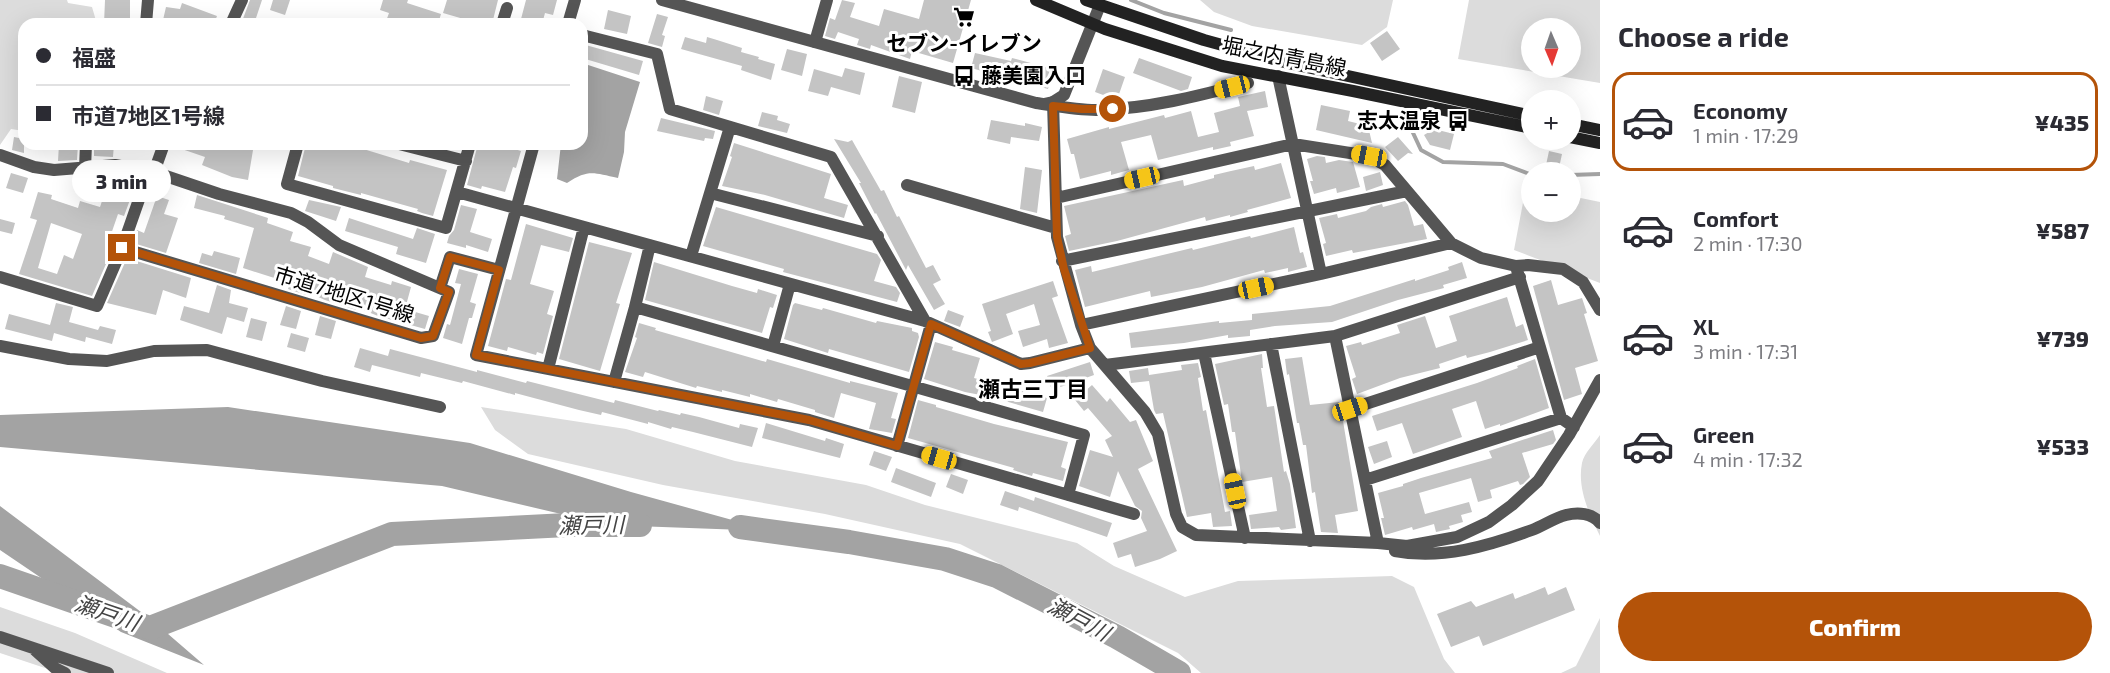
<!DOCTYPE html>
<meta charset="utf-8">
<style>
:root{--surface:#fff;--page:#f7f7f7;--text:#2b2b33;--muted:#7c7c81;--line:#e1e1e2;--accent:#b45309}
body{margin:0;font-family:"Exo 2","Noto Sans JP",sans-serif;background:var(--page);color:var(--text);height:100vh;display:flex;flex-direction:column;font-size:22px;white-space:nowrap}
*{box-sizing:border-box;margin:0}
p{font-size:20px;color:var(--muted)}
.icon{flex:none;width:33px;height:33px;fill:none;stroke:currentColor;stroke-width:2;stroke-linecap:round;stroke-linejoin:round}
.map{position:relative;flex:1;overflow:hidden}
.panel{display:flex;flex-direction:column;background:var(--surface);width:510px}
.panel>*{flex:none}
.hud{position:absolute;left:18px;top:18px;width:570px;height:132px;border-radius:18px;box-shadow:0 6px 24px #0002;display:grid;align-content:center;height:132px;padding:0 18px;background:var(--surface)}
.needle{width:39px;rotate:178deg}
.buttons{position:absolute;left:1521px;top:18px;display:grid;gap:12px}
.buttons a{display:grid;place-items:center;width:60px;height:60px;border-radius:50%;background:var(--surface);box-shadow:0 6px 24px #0002;font-size:30px}
.end{position:absolute;width:27px;height:27px;margin:-14px;border:8px solid #b45309;background:#fff;box-shadow:0 0 0 3px #fff}
.from{border-radius:50%}
.bubble{position:absolute;height:42px;border-radius:21px;background:var(--surface);box-shadow:0 6px 24px #0002;font-size:20px;font-weight:800;line-height:42px;text-align:center}
.car{position:absolute;width:18px;height:36px;margin:-18px -9px;border-radius:8px;box-shadow:0 0 4px 2px #0007;background:linear-gradient(#f5c518 24%,#345 0 40%,#f5c518 0 76%,#345 0 86%,#f5c518 0)}
.hud b{display:flex;align-items:center;gap:21px;height:57px;font-size:22px}
.hud b+b{border-top:2px solid var(--line)}
.hud i{width:15px;height:15px;background:var(--text)}
ul{padding:0;list-style:none}
li{display:flex;align-items:center;gap:18px;height:99px;margin:0 12px 9px;padding:0 6px;border:3px solid transparent;border-radius:18px}
li div{flex:1}
li b{display:block;font-size:22px}
li em{font-style:normal;font-weight:800}
li.selected{border-color:var(--accent)}
li>.icon{width:54px;height:54px;stroke-width:1.5}
h2{padding:0 18px;font-size:27px;line-height:72px}
.button{display:flex;gap:12px;margin-top:auto;padding:12px 18px}
.button a{flex:1;height:69px;border-radius:36px;background:var(--accent);color:#fff;font-size:24px;font-weight:800;line-height:69px;text-align:center}
main{display:flex;flex:1;min-height:0}
.map>svg:first-child{display:block}
.green{fill:#dcdcdc;fill-rule:evenodd}
.water{fill:#a3a3a3}
.lines{fill:none;stroke-linecap:round;stroke-linejoin:round}
.stream{stroke:#a3a3a3;stroke-width:4}
.river{stroke:#a3a3a3;stroke-width:24}
.building{fill:#c4c4c4;fill-rule:evenodd}
.minor{stroke:#555;stroke-width:12}
.tertiary{stroke:#555;stroke-width:12}
.secondary{stroke:#222;stroke-width:12}
.route{stroke:#b45309;stroke-width:8}
.labels{text-anchor:middle;stroke-width:6;stroke-linejoin:round;paint-order:stroke}
.poi-label{font-size:21px;font-weight:bold;fill:#000;stroke:#fff}
.street-label{font-size:21px;fill:#000;stroke:#fff}
.neighbourhood-label{font-size:22px;font-weight:bold;fill:#000;stroke:#fff}
.water-label{font-size:22px;font-style:italic;fill:#444;stroke:#fff}
</style>
<main>
<div class="map">
<svg width="1600" height="673" viewBox="0 0 1600 673">
<rect width="100%" height="100%" fill="#fff"/>
<!-- green -->
<path class="green" d="M0,0H67L68,3L92,7L97,24H24V131L11,129L0,145Z
M1200,0H1393L1387,27L1362,45L1252,26L1214,12Z
M1469,0H1600V83L1458,59ZM1532,28H1570V68H1532Z
M1526,187L1531,188L1532,212H1570L1571,196L1600,202V283L1514,250Z
M481,407L626,429L735,461L866,485L925,505L1077,543L1114,566L1185,597L1238,581L1392,576L1414,587L1444,659L1455,673H1201L1178,653L960,544L825,514L663,485L528,454L495,430Z
M1600,435V536C1589,514 1577,488 1582,463C1584,453 1595,443 1600,435Z
M0,607L75,633L167,673H60L0,653Z
M1600,618V673H1561L1576,666Z"/>
<!-- water -->
<path class="water" d="M582,63L640,82L625,132L624,152L618,178C593,173 589,169 567,183L557,179L561,144H582Z
M228,407L470,443L631,492L772,531L608,525L442,486L0,447V415Z
M0,506L153,621L204,665L121,632L0,550Z"/>
<g class="lines">
<!-- stream -->
<path class="stream" d="M1131,0L1164,13L1231,30
M1407,120L1421,150L1443,162L1503,164L1532,175
M1570,175L1600,174"/>
<!-- river -->
<path class="river" d="M740,527L849,542L945,559L997,576L1117,637L1179,673
M0,576L150,628L392,534L567,525H640"/>
</g>
<!-- building -->
<path class="building" d="M105,0H130V24H104Z
M250,0H262L254,24H241Z
M273,0H290L285,15L270,10Z
M383,0H408L407,3L441,14L438,24H385L389,13L380,10Z
M447,0H498L492,24H481L443,13Z
M526,0H557L553,15L545,13L542,24L521,19Z
M842,0L855,3L850,17L879,26L884,9L919,19L924,0H971L953,63L912,51L910,59L871,45L870,49L857,45L859,39L838,32L835,39L825,36L830,18L835,20Z
M182,3L217,16L214,24H185L163,20L166,7L180,9Z
M608,10L631,16L627,34L604,29Z
M657,14L668,17L662,35L665,36L662,47L648,43Z
M1387,31L1400,49L1382,61L1370,43Z
M685,37L706,43L707,37L717,40L742,48L741,52L759,57L758,59L775,64L771,80L741,70L742,66L681,49Z
M582,44L643,61L639,75L582,58Z
M787,49L807,54L802,76L781,70Z
M975,53L1011,61L1012,58L1053,69L1048,89L971,68Z
M1139,58L1192,77L1188,89L1181,91L1133,73Z
M845,68L865,73L860,95L831,87L828,96L808,91L814,69L842,77Z
M1103,69L1125,77L1117,100L1095,92Z
M899,76L922,82L915,113L892,107Z
M1265,91L1268,107L1247,111L1254,136L1230,142L1231,146L1213,150V147L1158,160L1151,135L1121,142L1129,170L1111,175V171L1080,179L1074,154H1071L1067,139L1109,127V129L1164,115L1165,118L1191,111L1198,137L1219,132L1214,113L1240,106L1238,97Z
M706,96L723,101L719,115L703,110Z
M1321,105L1350,111L1348,121L1368,126L1372,143L1316,130Z
M762,112L778,116L777,120L790,124L787,133L758,126Z
M661,118L715,131L713,139L705,138L704,141L657,131Z
M991,120L1025,126V123L1042,127L1039,141L1011,137L1010,144L987,139Z
M1434,129L1454,134L1450,150L1430,145L1424,135Z
M14,137L24,139V153L12,150Z
M1398,137L1413,154L1408,153L1398,161L1385,147Z
M834,139L848,142L852,140L881,191L884,190L897,217L899,216L926,268L933,265L941,280L933,284L945,304L934,310L908,265L906,270L876,213L875,214L859,183H861Z
M734,143L831,174L824,198L848,205L844,218L765,195L722,186L732,157L730,156Z
M59,144H78L77,160L58,161Z
M94,144H114L113,157L94,156Z
M173,144H226L225,146L253,150L248,180L232,177L202,165L205,157L173,146Z
M306,144H347L409,163L410,160L447,170L433,216L422,213L417,211L418,209L361,193V195L333,188V186L298,176Z
M478,144H491L504,148L505,146L521,151L516,168L513,167L505,192L482,186L481,189L467,185Z
M1549,151L1562,154L1559,168L1546,165Z
M1317,156L1325,157L1326,163L1339,160L1353,162L1360,187L1337,193L1336,188L1314,194L1310,181H1313L1307,159Z
M1281,163L1291,198L1247,210L1248,212L1230,217V215L1206,221L1205,217L1117,241L1069,251L1065,236L1071,234L1064,206L1183,180L1184,186L1214,178V175L1231,171L1254,166L1255,170Z
M1025,167L1042,170L1037,213L1020,209Z
M1380,172L1383,185L1366,191L1363,177Z
M11,173L28,178L23,193L6,188Z
M108,183L124,188L125,186L134,189L124,216L118,214L107,246L113,248L92,296L19,274L37,220L30,218L38,192L52,195L51,199L78,208L80,201L100,207ZM51,223L82,234L73,259L64,255L57,274L38,268Z
M197,195L268,218L267,223L293,232L290,241L311,247L308,256L329,264L333,252L368,267L365,277L391,285L392,281L411,287L405,309L429,316L425,329L378,316L356,307V310L325,300L307,292L306,295L288,289L290,283L243,268L254,228L224,219L225,216L194,208Z
M157,196L169,200L164,214L178,218L166,253L133,243L137,230L144,233Z
M309,200L341,207L336,221L305,211Z
M1405,201L1408,205L1414,226L1423,224L1427,239L1353,253L1352,250L1326,256L1323,244L1326,243L1319,218L1337,214L1338,218L1366,211L1371,207L1382,204L1383,207Z
M461,205L477,209L470,232L492,239L488,252L466,245V248L447,243L449,236L454,230Z
M716,207L877,254L881,260L874,281L896,287L900,293L897,302L783,272L784,269L703,246Z
M349,218L413,239L417,228L435,234L426,263L396,254L398,247L345,231Z
M0,219L15,223L12,234L0,231Z
M526,224L573,238L569,252L541,245L530,284L554,291L547,314L553,316L543,354L537,352L536,355L508,347L507,351L488,346L506,279L511,280Z
M1294,227L1300,253L1303,252L1307,267L1288,272V268L1265,273L1264,270L1202,287L1151,297L1150,291L1085,307L1075,270L1091,266L1092,272L1192,248L1193,250L1250,236L1251,238Z
M589,242L632,253L616,303L620,304L600,371L559,359Z
M214,251L240,258L236,274L199,263L202,253L212,256Z
M127,258L191,278L186,298L163,290L156,315L107,303Z
M654,262L732,286L757,293L758,289L777,295L773,308L770,307L762,333L645,300Z
M1462,262L1467,278L1443,285L1444,288L1398,300L1332,322L1275,326L1250,330V336L1228,338V335L1184,343L1131,348L1129,333L1219,321V323L1252,320V314L1330,306L1415,279V281L1449,270L1448,267Z
M459,269L478,274L470,302L476,304L472,318H469L462,344L443,338L447,324L450,325L461,284L455,283Z
M1551,280L1558,305L1582,298L1587,313L1584,314L1598,361L1575,368L1582,394L1564,400L1533,286Z
M1053,281L1058,296L1052,298L1068,343L1049,348L1047,339L1023,347L1018,331L1040,325L1034,304L1006,314L1013,334L992,342L988,332L991,331L982,304Z
M217,285L231,290L229,303L248,308L244,322L227,317L222,334L180,320L184,306L209,313Z
M1507,297L1516,327L1523,324L1528,340L1490,352L1467,358L1466,355L1439,364L1440,368L1400,378L1357,394L1352,379L1356,377L1346,346L1361,342L1362,345L1400,333L1397,325L1425,316L1436,348L1457,341L1449,316Z
M56,303L73,307L69,322L98,330L100,326L116,330L112,344L86,337L85,342L54,333L52,341L5,329L9,314L50,325Z
M795,303L822,310L823,308L876,323L877,321L912,328V331L918,333L919,337L909,372L829,349L828,353L784,339L793,305Z
M286,306L301,311L296,329L280,325Z
M948,310L964,316L960,327L944,321Z
M320,316L336,321L331,339L315,335Z
M251,318L267,322L262,341L246,337Z
M639,323L656,328L655,330L766,362L767,359L850,383V381L898,393L891,418L896,419L892,433L869,429L876,403L841,393L834,418L815,412V410L778,399L777,402L750,394V397L722,390V392L697,386L696,388L645,372L643,377L625,372L637,338L635,337Z
M291,333L309,338L305,352L287,347Z
M935,342L953,347L952,350L980,358L974,378L1047,398L1043,412L991,397L965,392L924,379Z
M360,348L388,356L390,349L477,372V370L526,383L527,381L614,403L615,400L658,411L659,410L680,415L681,413L699,417L739,428L740,424L758,428L752,447L693,432L672,427L671,429L648,422V424L602,412L601,415L579,410L515,393V395L463,381L462,383L421,373L420,377L372,365L370,372L354,367Z
M1262,354L1263,368H1261L1267,407L1274,406L1284,472L1286,471L1290,484L1296,528L1281,530L1279,527L1251,529L1249,515L1277,511L1272,477L1242,482L1235,432H1232L1228,404L1224,405L1215,364Z
M1302,357L1310,405L1339,402L1342,421H1343L1358,511L1335,515L1338,533L1321,532L1315,492L1312,493L1306,445H1303L1299,423H1297L1289,374L1287,375L1285,359Z
M1535,359L1549,408L1500,426V424L1485,429L1476,401L1452,409L1462,437L1413,454L1402,423L1377,431L1372,416L1477,383L1518,368L1517,366Z
M1090,362L1094,375L1052,390L1047,376Z
M1198,363L1201,377L1198,378L1203,411L1206,410L1225,512L1230,511L1232,526L1213,527L1211,513L1187,517L1163,413L1156,414L1154,410L1149,381L1131,383L1129,371L1148,368L1149,375L1182,370L1181,365Z
M1092,385L1107,402L1110,398L1130,422L1136,420L1153,461L1138,469L1177,551L1160,559L1135,567L1131,554L1118,558L1113,543L1147,531L1141,518L1142,511L1135,506L1118,471L1110,497L1079,486L1090,450L1113,457L1105,440L1112,436L1088,408L1084,411L1075,400Z
M918,400L936,405V407L994,424L1068,442L1061,467L1066,469L1063,481L1033,473L1032,476L1013,470L1014,468L908,438Z
M766,423L825,441L826,438L844,444L840,458L762,438Z
M1553,430L1556,440L1553,444L1522,453L1530,477L1523,484L1520,485L1518,481L1490,490L1492,498L1478,502L1471,478L1419,493L1425,514L1469,502L1472,512L1461,515L1463,522L1449,526L1450,529L1436,532L1434,524L1413,530L1412,527L1385,535L1381,518H1384L1378,493L1403,486V484L1421,478L1492,458L1489,451Z
M1387,441L1392,457L1374,464L1368,447Z
M874,451L892,457L886,471L869,465Z
M896,468L936,483L931,497L891,482Z
M951,474L968,480L963,494L946,487Z
M1005,491L1034,501L1035,497L1112,523L1107,537L1019,507L1018,511L1000,505Z
M1545,587L1548,595L1566,587L1575,610L1483,646L1479,636L1451,647L1437,614L1471,601L1476,607L1513,593L1515,599Z"/>
<g class="lines">
<!-- minor -->
<path class="minor" d="M146,24L148,0
M231,24L242,0
M502,24L507,8
M568,24L575,0
M582,35L657,54L670,109L831,157L925,321
M815,42L827,0
M1278,76L1321,274
M1053,102L1057,237L1081,325L1090,348L1145,412L1158,434L1176,514L1182,527L1196,535L1378,543L1407,546L1457,537L1489,522L1512,505L1538,481L1569,435L1600,380
M298,144L287,184L446,228L470,144
M399,144L466,161
M534,144L476,355L809,420L1134,514
M0,155L34,167L54,170L115,165L154,172L219,194L291,213L308,222L339,245L449,292L433,336L421,338L122,248
M85,169L86,144
M154,172L164,144
M907,185L1056,228
M457,192L925,321L1021,364L1030,363L1090,348
M710,193L878,236
M1056,198L1293,144L1369,156L1385,165L1451,243L1481,258L1516,266L1528,265L1563,269L1583,282L1600,310
M691,256L730,127
M1062,261L1407,191
M1517,270L1561,418
M0,277L97,306L122,248L149,171
M440,288L450,257L499,270
M635,307L1084,435L1068,495
M1081,325L1321,274L1451,243
M1335,336L1378,543
M1271,344L1310,541
M0,346L69,359L107,361L154,351L207,350L322,381L440,407
M773,346L790,284
M1204,353L1245,538
M1105,365L1335,336L1520,277
M548,369L584,227
M614,382L635,307L650,245
M1350,409L1540,347
M897,446L931,324
M1365,480L1561,418L1574,427
M1395,551C1441,560 1489,546 1532,530C1543,526 1554,518 1566,515C1578,512 1592,513 1600,523
M0,637L108,673
M35,650L55,668L65,673"/>
<!-- tertiary -->
<path class="tertiary" d="M662,0L1036,103C1056,106 1076,110 1096,110C1148,109 1198,96 1248,83
M1044,104L1053,102L1064,95L1100,5"/>
<!-- secondary -->
<path class="secondary" d="M1036,0L1105,29L1222,66L1353,91L1532,128
M1086,0L1204,40L1288,63L1532,116
M1570,124L1600,130
M1570,137L1600,143"/>
</g>
<g class="lines">
<!-- route -->
<path class="route" d="M122,248L421,338L433,336L449,292L440,288L450,257L499,270L476,355L809,420L897,446L931,324L1021,364L1030,363L1090,348L1064,269L1057,237L1053,106L1082,109H1113"/>
</g>
<!-- icons -->
<defs>
<symbol id="supermarket-bare" viewBox="-9 -9 18 18"><path d="M-6-5.5h2.5l.6 2H6L4.5 2H-2.5L-4.4-4H-6ZM-1.5 3.2a1.3 1.3 0 1 0 .1 0ZM3 3.2a1.3 1.3 0 1 0 .1 0Z" fill="#000" stroke="#fff" stroke-width="2.5" paint-order="stroke"/></symbol>
<symbol id="bus-bare" viewBox="-9 -9 18 18"><path d="M-5-6H5V4H4V6H2V4H-2V6H-4V4H-5ZM-3.5-4V0h7V-4ZM-3.5 1.2v1.5H-2V1.2ZM2 1.2v1.5H3.5V1.2Z" fill="#000" stroke="#fff" stroke-width="2.5" paint-order="stroke"/></symbol>
</defs>
<g fill-rule="evenodd">
<use href="#supermarket-bare" x="949" y="2" width="30" height="30"/>
<use href="#bus-bare" x="949" y="61" width="30" height="30"/>
<use href="#bus-bare" x="1443" y="106" width="30" height="30"/>
</g>
<g class="labels">
<!-- poi labels -->
<g class="poi-label">
<text x="964" y="51">セブン-イレブン</text>
<text x="981" y="83" text-anchor="start">藤美園入口</text>
<text x="1441" y="128" text-anchor="end">志太温泉</text>
</g>
<!-- street labels -->
<g class="street-label">
<text transform="translate(1284 57) rotate(11)" y="7">堀之内青島線</text>
<text transform="translate(344 295) rotate(17)" y="7">市道7地区1号線</text>
</g>
<!-- neighbourhood labels -->
<g class="neighbourhood-label">
<text x="1033" y="397">瀬古三丁目</text>
</g>
<!-- water labels -->
<g class="water-label">
<text transform="translate(591 525) rotate(-1)" y="8">瀬戸川</text>
<text transform="translate(107 613) rotate(19)" y="8">瀬戸川</text>
<text transform="translate(1079 619) rotate(28)" y="8">瀬戸川</text>
</g>
</g>
</svg>
<div class="buttons">
<a><svg class="needle" viewBox="-14 -14 28 28"><path d="M0-13l5 13h-10z" fill="#e53935"/><path d="M0 13l5-13h-10z" fill="#7c7c81"/></svg></a>
<a>+</a>
<a>−</a>
</div>
<i class="end from" style="left:1113px;top:109px"></i>
<i class="end" style="left:122px;top:248px"></i>
<div class="bubble" style="left:72px;top:160px;width:99px">3 min</div>
<i class="car" style="left:1232px;top:87px;rotate:256deg"></i>
<i class="car" style="left:1369px;top:156px;rotate:281deg"></i>
<i class="car" style="left:1142px;top:178px;rotate:257deg"></i>
<i class="car" style="left:1256px;top:288px;rotate:78deg"></i>
<i class="car" style="left:1350px;top:409px;rotate:72deg"></i>
<i class="car" style="left:939px;top:458px;rotate:286deg"></i>
<i class="car" style="left:1235px;top:491px;rotate:348deg"></i>
<div class="hud">
<b><i class="from"></i>福盛</b>
<b><i></i>市道7地区1号線</b>
</div>
</div>
<section class="panel">
<h2>Choose a ride</h2>
<ul>
<li class="selected"><svg class="icon" aria-label="car" viewBox="0 0 24 24"><path d="M5 17H2v-5l4-1 3-4h7l3 4 3 1v5h-3M9 17h6M6 11h13"/><circle cx="7" cy="17" r="2"/><circle cx="17" cy="17" r="2"/></svg><div><b>Economy</b><p>1 min · 17:29</p></div><em>¥435</em></li>
<li><svg class="icon" aria-label="car" viewBox="0 0 24 24"><path d="M5 17H2v-5l4-1 3-4h7l3 4 3 1v5h-3M9 17h6M6 11h13"/><circle cx="7" cy="17" r="2"/><circle cx="17" cy="17" r="2"/></svg><div><b>Comfort</b><p>2 min · 17:30</p></div><em>¥587</em></li>
<li><svg class="icon" aria-label="car" viewBox="0 0 24 24"><path d="M5 17H2v-5l4-1 3-4h7l3 4 3 1v5h-3M9 17h6M6 11h13"/><circle cx="7" cy="17" r="2"/><circle cx="17" cy="17" r="2"/></svg><div><b>XL</b><p>3 min · 17:31</p></div><em>¥739</em></li>
<li><svg class="icon" aria-label="car" viewBox="0 0 24 24"><path d="M5 17H2v-5l4-1 3-4h7l3 4 3 1v5h-3M9 17h6M6 11h13"/><circle cx="7" cy="17" r="2"/><circle cx="17" cy="17" r="2"/></svg><div><b>Green</b><p>4 min · 17:32</p></div><em>¥533</em></li>
</ul>
<div class="button"><a>Confirm</a></div>
</section>
</main>
